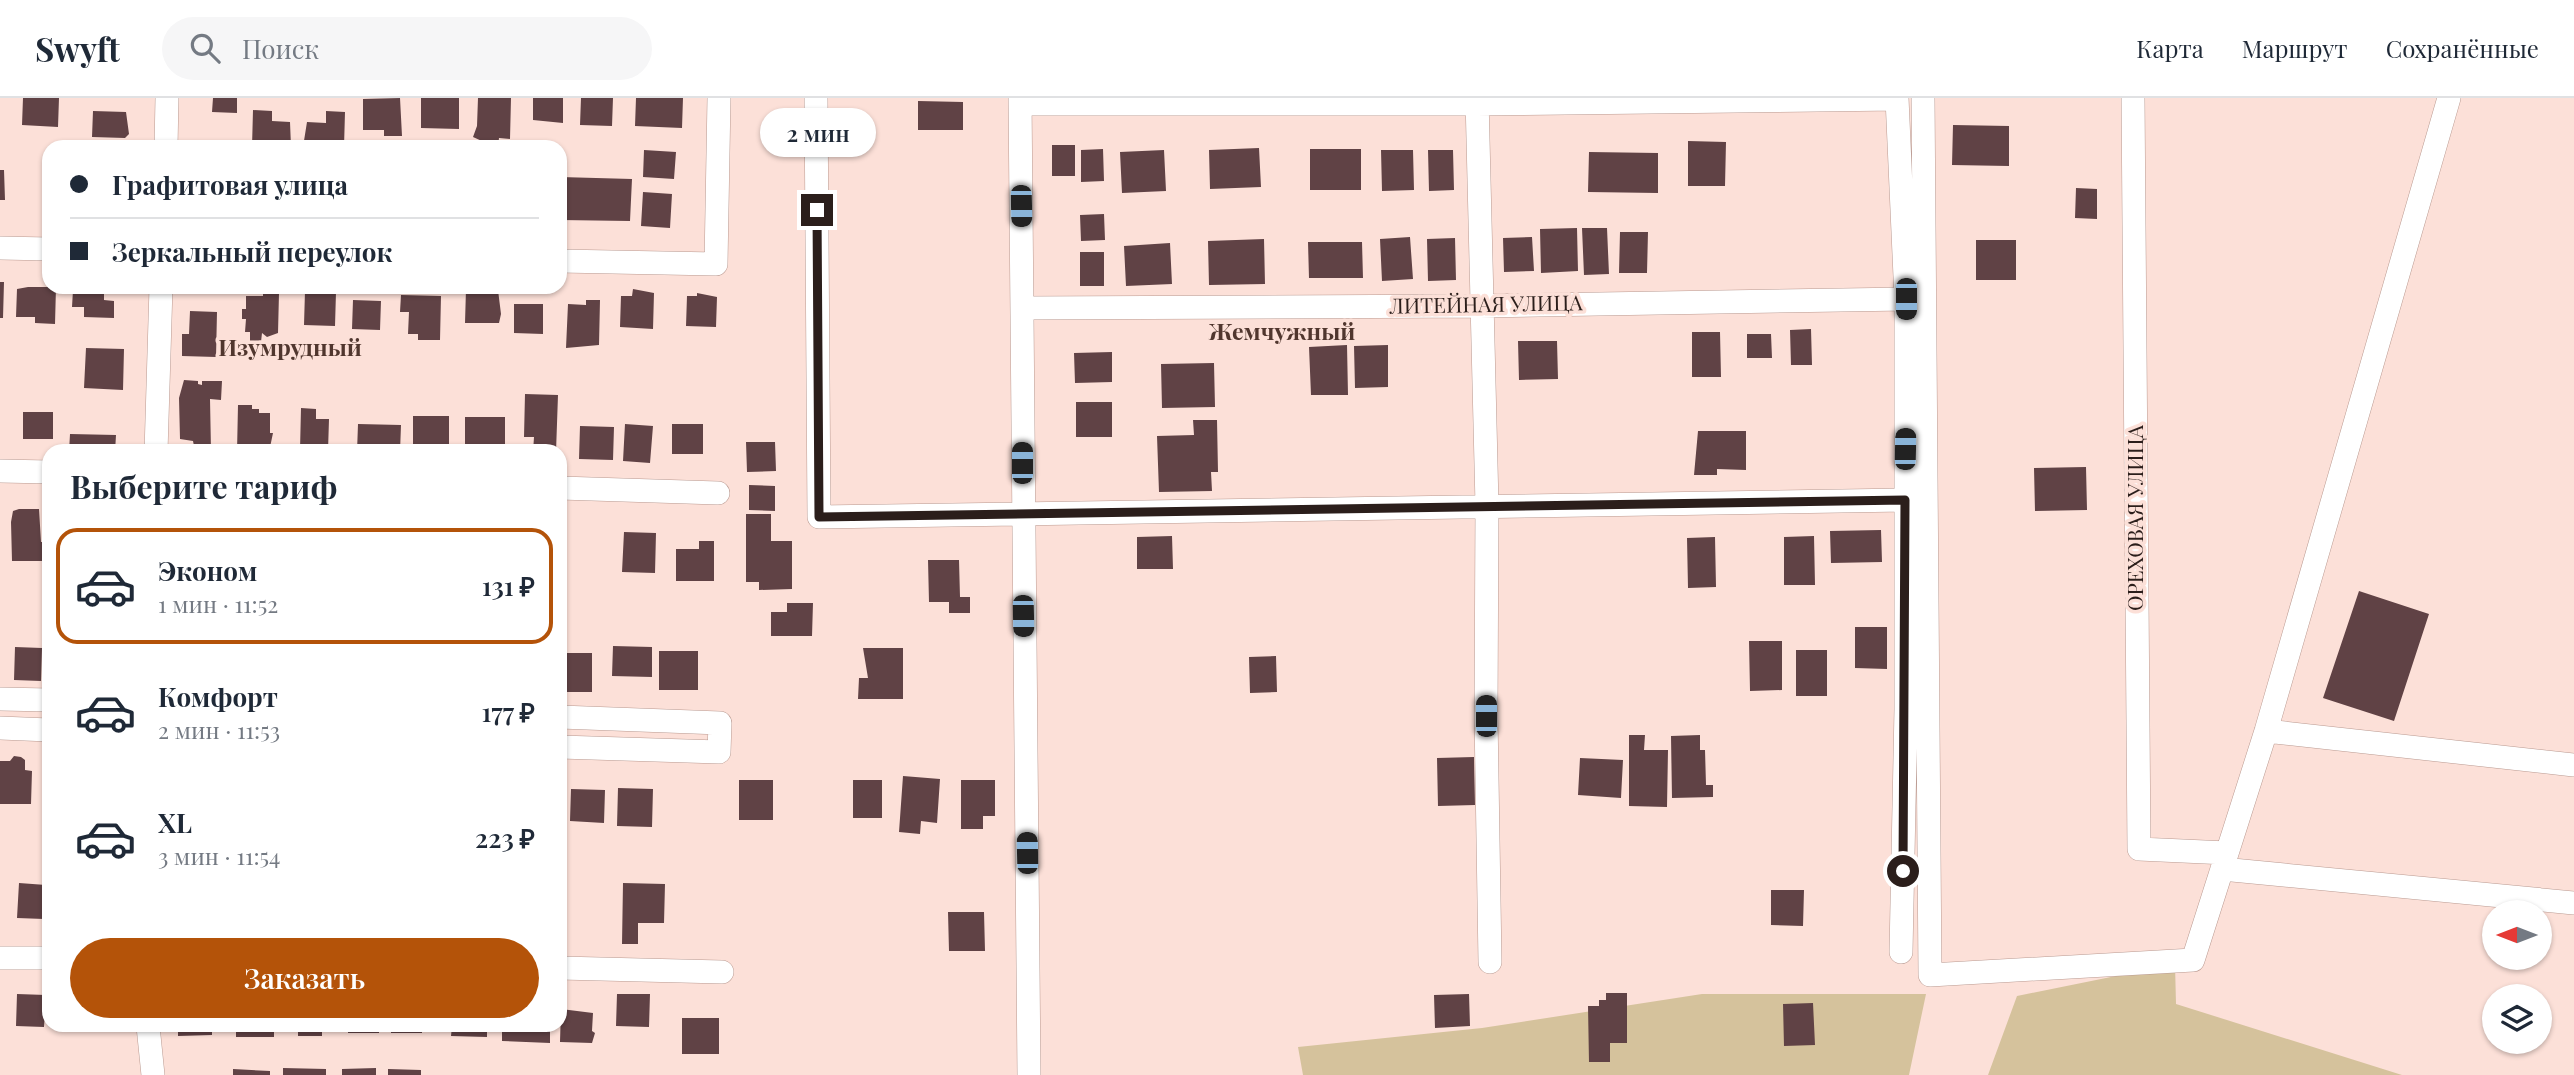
<!DOCTYPE html>
<html lang="ru">
<meta charset="utf-8">
<style>
:root{--surface:#fff;--page:#f6f6f7;--text:#1f2937;--muted:#747a83;--line:#e0e1e3;--accent:#b45309}
body{margin:0;font-family:"Playfair Display",serif;background:var(--page);color:var(--text);height:100vh;display:flex;flex-direction:column;font-size:26px;white-space:nowrap}
*{box-sizing:border-box;margin:0}
p{font-size:23px;color:var(--muted)}
.icon{flex:none;width:38px;height:38px;fill:none;stroke:currentColor;stroke-width:2;stroke-linecap:round;stroke-linejoin:round}
.map{position:relative;flex:1;overflow:hidden}
.panel{position:absolute;left:42px;top:346px;width:525px;height:588px;display:flex;flex-direction:column;background:var(--surface);border-radius:21px;box-shadow:0 2px 5px #0004}
.panel>*{flex:none}
.guide{position:absolute;left:42px;top:42px;width:525px;height:154px;border-radius:21px;box-shadow:0 2px 5px #0004;display:grid;align-content:center;height:154px;padding:0 28px;background:var(--surface)}
.needle{width:46px;rotate:270deg}
.buttons{position:absolute;left:2482px;top:802px;display:grid;gap:14px}
.buttons a{display:grid;place-items:center;width:70px;height:70px;border-radius:50%;background:var(--surface);box-shadow:0 2px 5px #0004;font-size:35px}
.end{position:absolute;width:32px;height:32px;margin:-16px;border:9px solid #2b1e1b;background:#fff;box-shadow:0 0 0 4px #fff}
.from{border-radius:50%}
.bubble{position:absolute;height:49px;border-radius:24px;background:var(--surface);box-shadow:0 2px 5px #0004;font-size:23px;font-weight:600;line-height:49px;text-align:center}
.car{position:absolute;width:21px;height:42px;margin:-21px -10px;border-radius:9px;box-shadow:0 0 5px 2px #0007;background:linear-gradient(#222 24%,#8ab4d8 0 40%,#222 0 76%,#8ab4d8 0 86%,#222 0)}
.guide b{display:flex;align-items:center;gap:24px;height:66px;font-size:26px}
.guide b+b{border-top:2px solid var(--line)}
.guide i{width:18px;height:18px;background:var(--text)}
ul{padding:0;list-style:none}
li{display:flex;align-items:center;gap:21px;height:116px;margin:0 14px 10px;padding:0 14px;border:4px solid transparent;border-radius:21px}
li div{flex:1}
li b{display:block;font-size:26px}
li em{font-style:normal;font-weight:600}
li.on{border-color:var(--accent)}
li>.icon{width:63px;height:63px;stroke-width:1.5}
h2{padding:0 28px;font-size:32px;line-height:84px}
.cta{display:flex;gap:14px;margin-top:auto;padding:14px 28px}
.cta a{flex:1;height:80px;border-radius:42px;background:var(--accent);color:#fff;font-size:28px;font-weight:600;line-height:80px;text-align:center}
header{display:flex;align-items:center;gap:42px;box-sizing:border-box;height:98px;padding:0 35px;background:var(--surface);border-bottom:2px solid var(--line)}
header strong{font-size:33px}
nav{display:flex;gap:38px;margin-inline-start:auto;font-size:24px}
.search{width:490px;height:63px;background:var(--page);display:flex;align-items:center;gap:18px;box-sizing:border-box;padding:0 24px;border-radius:38px;color:var(--muted);font-size:26px}
.map>svg:first-child{display:block}
.green{fill:#d5c29c}
.building{fill:#604245}
.lines{fill:none;stroke-linecap:round;stroke-linejoin:round}
.street-casing{stroke:#ba9a91;stroke-width:24}
.street{stroke:#fff;stroke-width:23}
.route{stroke:#2b1e1b;stroke-width:9}
.labels{text-anchor:middle;stroke-width:7;stroke-linejoin:round;paint-order:stroke}
.street-label{font-size:21px;fill:#2b1e1b;stroke:#fce0d8}
.neighbourhood-label{font-size:23px;font-weight:bold;fill:#50362e;stroke:#fce0d8}
</style>
<header>
<strong>Swyft</strong>
<div class="search"><svg class="icon" aria-label="search" viewBox="0 0 24 24"><circle cx="10" cy="10" r="6"/><path d="M15 15l6 6"/></svg>Поиск</div>
<nav><a>Карта</a><a>Маршрут</a><a>Сохранённые</a></nav>
</header>
<div class="map">
<svg width="2574" height="977" viewBox="0 0 2574 977">
<rect width="100%" height="100%" fill="#fce0d8"/>
<!-- green -->
<path class="green" d="M2175,866L2176,906L2402,977H1988L2017,898Z
M1702,896H1926L1909,977H1303L1298,949L1482,930Z"/>
<!-- building -->
<path class="building" d="M23,0H59L58,29L22,27Z
M213,0H237V15L212,14Z
M400,0L402,38H384V32H363V1Z
M421,0H459V31L421,30Z
M478,0H511L510,41L499,40L498,49H484V44L473,39L477,28Z
M533,0H563V25L533,22Z
M581,0H613L612,28L580,27Z
M636,0H683L682,30L635,28Z
M918,3L963,4V32H918Z
M253,12L272,13V23L290,24L291,49H252Z
M93,13L126,14L129,36L125,40L92,39Z
M326,13L345,14L344,49H303L307,24L326,25Z
M1953,27L2009,28V68L1952,67Z
M1688,43L1726,44L1725,88H1688Z
M1052,47H1075V78H1052Z
M1259,50L1261,89L1210,91L1209,52Z
M1103,51L1104,83L1081,84V52Z
M1310,51H1361V92H1310Z
M644,52L676,54L674,81L643,79Z
M1164,52L1166,93L1122,95L1120,54Z
M1381,52H1413L1414,92L1382,93Z
M1428,52H1453L1454,92L1429,93Z
M1589,54L1658,55V95L1588,94Z
M0,72H4L5,102H0Z
M560,79L632,81L630,123L560,122Z
M2076,90L2097,91V121L2075,120Z
M643,94L672,96L670,130L641,128Z
M1104,116L1105,142L1081,143L1080,117Z
M1577,130L1578,173L1541,175L1540,131Z
M1582,130H1607L1609,176L1584,177Z
M1620,134H1648L1647,175H1619Z
M1410,139L1413,181L1382,183L1380,141Z
M1532,139L1534,173L1504,174L1503,140Z
M1455,140L1456,182L1428,183L1427,141Z
M1264,141L1265,186L1209,187L1208,143Z
M1976,142H2016V182H1976Z
M1308,144H1362L1363,180H1309Z
M1170,145L1172,186L1126,188L1124,148Z
M1080,154H1104V188H1080Z
M0,184H4L3,220H0Z
M28,189H56L55,226L35,225V219H16L17,191Z
M88,189H104V202L114,203V220L84,219V209H72L73,192H88Z
M476,189L498,192L501,216L499,225H465L466,191Z
M315,191L336,194L335,228L304,227L305,193H315Z
M633,191L654,195L653,231L620,229L621,198H632Z
M263,195H279L278,235L267,239L262,235L261,244L250,243V234H245L246,221H242V211H246V198H263Z
M697,195L717,199L716,229L686,228L687,198H697Z
M401,197L441,198L440,242H418V236H408L409,214H400Z
M353,202L381,203L380,232L352,231Z
M586,202H600L599,247L566,250L568,206L586,207Z
M514,206H543V236L514,235Z
M190,213L217,214L216,259L182,258V236H189Z
M1811,231L1812,267H1791L1790,232Z
M1692,234H1720L1721,279H1692Z
M1747,236H1771L1772,260H1747Z
M1518,243H1557L1558,281L1519,282Z
M1347,247L1348,297H1311L1309,249Z
M1388,247V289L1355,290L1354,248Z
M86,250L124,251L123,292L84,290Z
M1112,254V284L1075,285L1074,255Z
M1214,265L1215,309L1162,310L1161,266Z
M184,282L198,283V286L202,287V283H222L221,302L210,301L211,353H195L193,343L180,341L179,300Z
M525,296L558,297L556,354H533L534,339H524Z
M1076,304H1112V339H1076Z
M238,307H252V311H259V315H270V335H273L269,354H237Z
M301,310L316,311V321H329L328,353L300,352Z
M23,314H53V341H23Z
M413,318H449V354H413Z
M465,319H505V354H465Z
M1193,322H1217L1218,374H1211L1212,393L1159,394L1157,338L1194,337Z
M358,326L401,327L400,354H357Z
M625,326L653,328L650,365L623,363Z
M672,326H703V356H672Z
M580,328L614,329L613,362L579,361Z
M1698,333H1746V372L1717,371V377H1694Z
M70,336L116,337L115,354H69Z
M746,344H775L776,373L747,374Z
M2086,369L2087,412L2035,413L2034,370Z
M749,387L775,388V413L749,412Z
M19,411H39L41,444H46V463H12L11,424L13,413Z
M746,416H771V443H792V491L759,492V484H746Z
M1881,432L1882,464L1831,465L1830,433Z
M624,434L656,435L655,475L622,474Z
M1172,438L1173,471H1137V439Z
M1814,438L1815,487H1784V439Z
M1715,439L1716,489L1688,490L1687,440Z
M699,443H714V483H676V451H699Z
M560,452H563L562,471H560Z
M928,462H959L960,499H970V515H949V504H929Z
M2359,493L2429,516L2394,623L2323,600Z
M787,505H813L812,538H771V514H787Z
M1855,529H1887V571L1855,570Z
M1749,543H1782V592L1750,593Z
M613,548L652,549V579L612,578Z
M15,549L42,550L41,583L14,582Z
M863,550H903V601H858L859,580H868Z
M1796,552H1827V598H1796Z
M659,553H698V592H659Z
M560,555H592V594H560Z
M1276,558L1277,594L1250,595L1249,559Z
M1629,637H1645L1644,652H1668L1667,709L1629,708Z
M1700,637V652H1705L1706,687H1713V699L1672,700L1671,638Z
M14,658L21,659L25,662V672L32,673L31,706H0V663H10Z
M1474,659L1475,707L1438,708L1437,660Z
M1580,660L1623,662L1621,700L1578,697Z
M903,678L940,681L937,725L921,723L920,736L899,734Z
M739,682H773V722H739Z
M853,682H882V720H853Z
M961,682H995V718H983V731H961Z
M618,690L653,691L652,729L617,728Z
M571,691L605,692L604,725L570,723Z
M19,785L46,787L44,821L17,820Z
M623,785L665,786L664,825H638V846H622Z
M1771,792H1804L1803,828L1771,827Z
M948,814H984L985,853H949Z
M1606,895H1627V945H1610V964H1589L1588,908H1599V902H1606Z
M17,896L46,897L44,929L16,928Z
M617,896H650L649,929L616,928Z
M1469,896L1470,928L1435,930L1434,897Z
M1813,905L1815,947L1784,948L1783,906Z
M561,911L593,915L592,933L595,935L592,945L560,944Z
M682,920H719V956H682Z
M178,928H212V937L178,938Z
M236,928H274V939H236Z
M283,928H322V938H298V933H283Z
M348,928H379V935H348Z
M391,928H422V935H391Z
M452,928H487V939L451,938Z
M502,928H550V945L502,943Z
M283,970L326,971V977H283Z
M376,970V977H342V971Z
M233,971L270,973V977H233Z
M388,971L421,972V977H388Z"/>
<g class="lines">
<defs>
<path id="street" d="M816,0L819,419L1905,402
M1020,0L1029,977
M1477,0L1487,407L1486,618L1490,864
M1897,0L1906,201V611L1901,854
M1923,0L1930,877L2193,862L2266,633L2449,0
M2133,0L2139,751L2227,755
M1020,6H1477L1897,1
M166,49L167,0
M0,150L49,151
M560,163L716,166L719,0
M1023,210L1480,208L1906,201
M156,354L161,189
M0,373L49,374
M560,390L718,395
M0,601L49,602
M560,619L720,625L719,654L560,649
M0,630L49,632
M2266,633L2574,667
M2222,771L2574,805
M0,860H49
M560,870L722,874
M148,928L153,977"/>
</defs>
<!-- street casing -->
<use href="#street" class="street-casing"/>
<!-- street -->
<use href="#street" class="street"/>
</g>
<g class="lines">
<!-- route -->
<path class="route" d="M817,112L819,419L1905,402L1903,773"/>
</g>
<g class="labels">
<!-- street labels -->
<g class="street-label">
<text transform="translate(1486 207) rotate(-1)" y="7">ЛИТЕЙНАЯ УЛИЦА</text>
<text transform="translate(2136 420) rotate(-90)" y="7">ОРЕХОВАЯ УЛИЦА</text>
</g>
<!-- neighbourhood labels -->
<g class="neighbourhood-label">
<text x="1282" y="242">Жемчужный</text>
<text x="290" y="258">Изумрудный</text>
</g>
</g>
</svg>
<div class="buttons">
<a><svg class="needle" viewBox="-14 -14 28 28"><path d="M0-13l5 13h-10z" fill="#e53935"/><path d="M0 13l5-13h-10z" fill="#747a83"/></svg></a>
<a><svg class="icon" aria-label="layers" viewBox="0 0 24 24"><path d="M12 4l9 5-9 5-9-5zM3 14l9 5 9-5"/></svg></a>
</div>
<i class="end from" style="left:1903px;top:773px"></i>
<i class="end" style="left:817px;top:112px"></i>
<div class="bubble" style="left:760px;top:10px;width:116px">2 мин</div>
<i class="car" style="left:1021px;top:108px;rotate:179deg"></i>
<i class="car" style="left:1906px;top:201px;rotate:180deg"></i>
<i class="car" style="left:1905px;top:351px;rotate:1deg"></i>
<i class="car" style="left:1022px;top:365px;rotate:0deg"></i>
<i class="car" style="left:1023px;top:518px;rotate:179deg"></i>
<i class="car" style="left:1486px;top:618px;rotate:0deg"></i>
<i class="car" style="left:1027px;top:755px;rotate:359deg"></i>
<div class="guide">
<b><i class="from"></i>Графитовая улица</b>
<b><i></i>Зеркальный переулок</b>
</div>
<section class="panel">
<h2>Выберите тариф</h2>
<ul>
<li class="on"><svg class="icon" aria-label="car" viewBox="0 0 24 24"><path d="M5 17H2v-5l4-1 3-4h7l3 4 3 1v5h-3M9 17h6M6 11h13"/><circle cx="7" cy="17" r="2"/><circle cx="17" cy="17" r="2"/></svg><div><b>Эконом</b><p>1 мин · 11:52</p></div><em>131 ₽</em></li>
<li><svg class="icon" aria-label="car" viewBox="0 0 24 24"><path d="M5 17H2v-5l4-1 3-4h7l3 4 3 1v5h-3M9 17h6M6 11h13"/><circle cx="7" cy="17" r="2"/><circle cx="17" cy="17" r="2"/></svg><div><b>Комфорт</b><p>2 мин · 11:53</p></div><em>177 ₽</em></li>
<li><svg class="icon" aria-label="car" viewBox="0 0 24 24"><path d="M5 17H2v-5l4-1 3-4h7l3 4 3 1v5h-3M9 17h6M6 11h13"/><circle cx="7" cy="17" r="2"/><circle cx="17" cy="17" r="2"/></svg><div><b>XL</b><p>3 мин · 11:54</p></div><em>223 ₽</em></li>
</ul>
<div class="cta"><a>Заказать</a></div>
</section>
</div>
